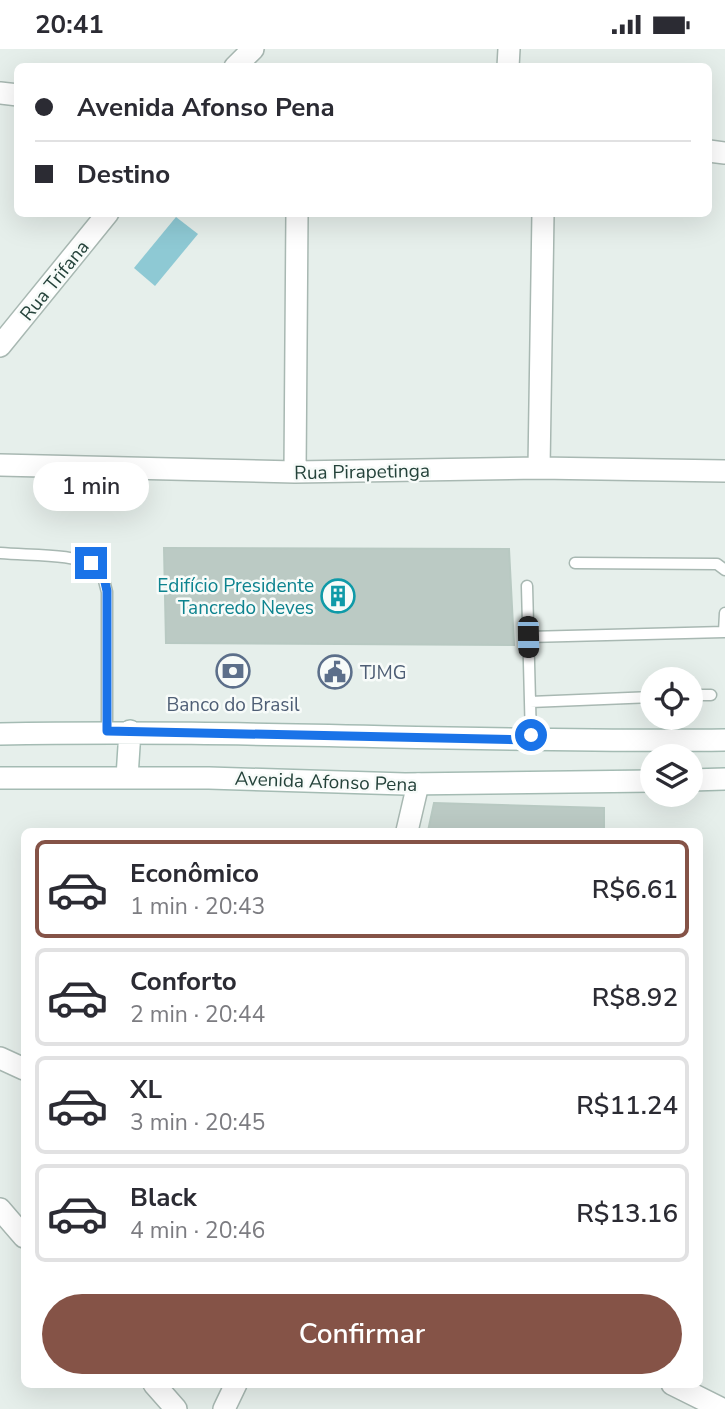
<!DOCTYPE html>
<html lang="pt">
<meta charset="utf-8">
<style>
:root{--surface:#fff;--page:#f7f7f7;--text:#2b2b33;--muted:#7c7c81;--line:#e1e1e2;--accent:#855347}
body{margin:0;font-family:"Nunito Sans",sans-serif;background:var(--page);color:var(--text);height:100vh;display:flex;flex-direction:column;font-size:26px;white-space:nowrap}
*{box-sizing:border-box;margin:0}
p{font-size:23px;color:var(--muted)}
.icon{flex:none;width:38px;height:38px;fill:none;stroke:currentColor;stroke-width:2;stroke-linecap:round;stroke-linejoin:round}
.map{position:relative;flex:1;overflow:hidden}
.panel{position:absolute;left:21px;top:779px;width:682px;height:560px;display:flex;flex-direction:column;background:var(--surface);border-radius:10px;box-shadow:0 7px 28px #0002}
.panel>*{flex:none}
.top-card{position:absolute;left:14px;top:14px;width:698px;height:154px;border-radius:10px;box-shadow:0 7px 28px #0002;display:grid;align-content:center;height:154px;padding:0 21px;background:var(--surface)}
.controls{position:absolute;left:640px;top:618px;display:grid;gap:14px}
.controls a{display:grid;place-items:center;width:63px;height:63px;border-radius:50%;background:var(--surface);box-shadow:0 7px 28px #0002;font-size:35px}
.end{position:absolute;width:32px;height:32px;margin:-16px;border:9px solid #1a73e8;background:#fff;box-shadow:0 0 0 4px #fff}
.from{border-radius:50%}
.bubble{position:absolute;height:49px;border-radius:24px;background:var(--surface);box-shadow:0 7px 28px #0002;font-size:23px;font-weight:600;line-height:49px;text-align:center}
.car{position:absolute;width:21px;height:42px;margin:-21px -10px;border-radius:9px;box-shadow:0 0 5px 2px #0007;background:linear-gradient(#222 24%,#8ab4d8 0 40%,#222 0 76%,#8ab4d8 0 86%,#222 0)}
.top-card b{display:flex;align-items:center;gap:24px;height:66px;font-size:26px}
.top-card b+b{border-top:2px solid var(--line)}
.top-card i{width:18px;height:18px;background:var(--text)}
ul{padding:12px 0 0;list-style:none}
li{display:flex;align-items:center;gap:21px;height:98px;margin:0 14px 10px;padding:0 7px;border:4px solid var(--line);border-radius:10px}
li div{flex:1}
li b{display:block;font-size:26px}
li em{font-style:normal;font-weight:600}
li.on{border-color:var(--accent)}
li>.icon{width:63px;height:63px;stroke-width:1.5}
.cta{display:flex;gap:14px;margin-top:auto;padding:14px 21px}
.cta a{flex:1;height:80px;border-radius:42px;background:var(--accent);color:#fff;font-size:28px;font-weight:600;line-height:80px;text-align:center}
.status{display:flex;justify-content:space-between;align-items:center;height:49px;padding:0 35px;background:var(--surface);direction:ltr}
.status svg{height:19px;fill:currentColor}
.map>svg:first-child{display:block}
.water{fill:#8ec9d4}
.building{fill:#bbcac4;stroke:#b8c9c2;stroke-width:2}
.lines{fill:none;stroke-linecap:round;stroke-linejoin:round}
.service-casing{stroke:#a8b8b2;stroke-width:13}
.minor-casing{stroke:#a8b8b2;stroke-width:24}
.tertiary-casing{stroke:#a8b8b2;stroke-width:24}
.secondary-casing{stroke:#a4bbb3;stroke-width:24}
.service{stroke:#fff;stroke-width:10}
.minor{stroke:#fff;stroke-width:21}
.tertiary{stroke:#fff;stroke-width:21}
.secondary{stroke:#fff;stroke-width:21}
.route{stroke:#1a73e8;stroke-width:9}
.labels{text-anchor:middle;stroke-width:5;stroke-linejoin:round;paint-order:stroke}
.street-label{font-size:19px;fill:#24423a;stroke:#f7fbf9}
.culture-label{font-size:19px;fill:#0d838f;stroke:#f7fbf9;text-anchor:end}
.service-label{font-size:19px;fill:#4e5e75;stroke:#f7fbf9;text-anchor:start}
</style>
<div class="status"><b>20:41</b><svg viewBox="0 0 49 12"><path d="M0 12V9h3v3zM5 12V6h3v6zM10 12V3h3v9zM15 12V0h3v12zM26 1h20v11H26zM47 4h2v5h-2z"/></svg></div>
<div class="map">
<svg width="725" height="1360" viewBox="0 0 725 1360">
<rect width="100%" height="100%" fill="#e6efeb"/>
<!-- water -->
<path class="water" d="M176,168L198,185L155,237L134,219Z"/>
<!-- building -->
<path class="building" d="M164,499L509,500L514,596L166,594Z
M434,754L604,759V782H428Z"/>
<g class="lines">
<defs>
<path id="service" d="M0,504C32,507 73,503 101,520L107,543V683
M575,514L717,515L725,521
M527,537L531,691
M528,588L724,583L725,564
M691,646H711
M530,653L653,648"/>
<path id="minor" d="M508,18L509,0
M0,416L295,423L539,419L725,422
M539,419L543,164
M295,423L297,164
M407,782L418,735
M0,1009L24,1020
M0,1160L24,1188
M154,1335L176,1360
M672,1335L722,1360
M224,1360L236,1335"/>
<path id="tertiary" d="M235,18L253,0
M0,44L18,46
M709,102L725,104
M0,297L108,164"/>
<path id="secondary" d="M0,685C242,680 483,694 725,691
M127,728L130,682
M0,729H209L405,735L653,732
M691,731L725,730"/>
</defs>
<!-- service casing -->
<use href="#service" class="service-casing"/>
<!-- minor casing -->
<use href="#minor" class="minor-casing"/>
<!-- tertiary casing -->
<use href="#tertiary" class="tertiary-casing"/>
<!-- secondary casing -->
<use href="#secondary" class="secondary-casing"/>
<!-- service -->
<use href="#service" class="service"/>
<!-- minor -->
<use href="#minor" class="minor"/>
<!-- tertiary -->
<use href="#tertiary" class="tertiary"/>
<!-- secondary -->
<use href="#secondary" class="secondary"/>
</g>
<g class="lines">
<!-- route -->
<path class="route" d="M91,514L102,520L107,542V682L531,691V686"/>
</g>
<!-- icons -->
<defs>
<symbol id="building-ring" viewBox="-11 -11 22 22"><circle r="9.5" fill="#f7fbf9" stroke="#0f9aa8" stroke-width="1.5"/><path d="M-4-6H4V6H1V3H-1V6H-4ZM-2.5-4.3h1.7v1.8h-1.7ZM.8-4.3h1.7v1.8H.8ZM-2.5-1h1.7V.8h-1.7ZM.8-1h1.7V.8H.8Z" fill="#0f9aa8"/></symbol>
<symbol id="bank-ring" viewBox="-11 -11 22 22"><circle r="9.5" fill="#f7fbf9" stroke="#5c6f8a" stroke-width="1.5"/><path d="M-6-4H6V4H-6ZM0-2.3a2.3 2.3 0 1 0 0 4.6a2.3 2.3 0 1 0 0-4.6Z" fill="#5c6f8a"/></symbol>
<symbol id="civic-ring" viewBox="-11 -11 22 22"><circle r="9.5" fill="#f7fbf9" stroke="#5c6f8a" stroke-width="1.5"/><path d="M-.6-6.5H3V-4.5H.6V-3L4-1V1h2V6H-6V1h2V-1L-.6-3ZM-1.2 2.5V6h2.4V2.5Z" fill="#5c6f8a"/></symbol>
</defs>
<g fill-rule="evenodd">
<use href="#building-ring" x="319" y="528" width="38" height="38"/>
<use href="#bank-ring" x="214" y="603" width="38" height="38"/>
<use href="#civic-ring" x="316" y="604" width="38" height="38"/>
</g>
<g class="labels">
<!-- street labels -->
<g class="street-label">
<text transform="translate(54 231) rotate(-51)" y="7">Rua Trifana</text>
<text transform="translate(362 422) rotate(-1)" y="7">Rua Pirapetinga</text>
<text transform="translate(326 732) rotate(2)" y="7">Avenida Afonso Pena</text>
</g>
<!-- culture labels -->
<g class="culture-label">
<text x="314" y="543">Edifício Presidente<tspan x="314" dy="22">Tancredo Neves</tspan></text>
</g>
<!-- service labels -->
<g class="service-label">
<text x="360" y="630">TJMG</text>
<text x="233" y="662" text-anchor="middle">Banco do Brasil</text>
</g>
</g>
</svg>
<div class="controls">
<a><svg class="icon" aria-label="locate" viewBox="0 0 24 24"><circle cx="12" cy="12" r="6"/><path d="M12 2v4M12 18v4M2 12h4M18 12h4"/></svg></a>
<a><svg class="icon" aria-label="layers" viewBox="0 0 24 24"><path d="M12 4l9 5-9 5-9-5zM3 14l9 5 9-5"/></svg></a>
</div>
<i class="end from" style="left:531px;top:686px"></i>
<i class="end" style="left:91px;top:514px"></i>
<div class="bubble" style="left:33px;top:413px;width:116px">1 min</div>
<i class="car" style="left:528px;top:588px;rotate:179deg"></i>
<div class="top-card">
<b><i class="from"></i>Avenida Afonso Pena</b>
<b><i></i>Destino</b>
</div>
<section class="panel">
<ul>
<li class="on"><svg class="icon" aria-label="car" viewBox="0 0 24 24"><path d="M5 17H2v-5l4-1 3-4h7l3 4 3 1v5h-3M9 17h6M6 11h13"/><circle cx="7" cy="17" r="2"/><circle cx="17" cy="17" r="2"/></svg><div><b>Econômico</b><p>1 min · 20:43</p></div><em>R$6.61</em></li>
<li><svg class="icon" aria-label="car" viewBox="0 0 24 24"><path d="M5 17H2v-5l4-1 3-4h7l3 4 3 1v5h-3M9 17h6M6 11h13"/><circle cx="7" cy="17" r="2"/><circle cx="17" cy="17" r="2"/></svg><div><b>Conforto</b><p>2 min · 20:44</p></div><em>R$8.92</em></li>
<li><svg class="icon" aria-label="car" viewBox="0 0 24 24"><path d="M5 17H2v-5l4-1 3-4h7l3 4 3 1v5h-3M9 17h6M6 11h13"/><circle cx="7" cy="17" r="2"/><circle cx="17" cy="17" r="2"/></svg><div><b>XL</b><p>3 min · 20:45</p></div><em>R$11.24</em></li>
<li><svg class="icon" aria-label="car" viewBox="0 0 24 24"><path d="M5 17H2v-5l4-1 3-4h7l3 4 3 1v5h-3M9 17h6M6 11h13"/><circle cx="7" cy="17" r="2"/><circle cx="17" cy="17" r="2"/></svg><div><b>Black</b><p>4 min · 20:46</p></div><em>R$13.16</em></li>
</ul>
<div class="cta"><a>Confirmar</a></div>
</section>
</div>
